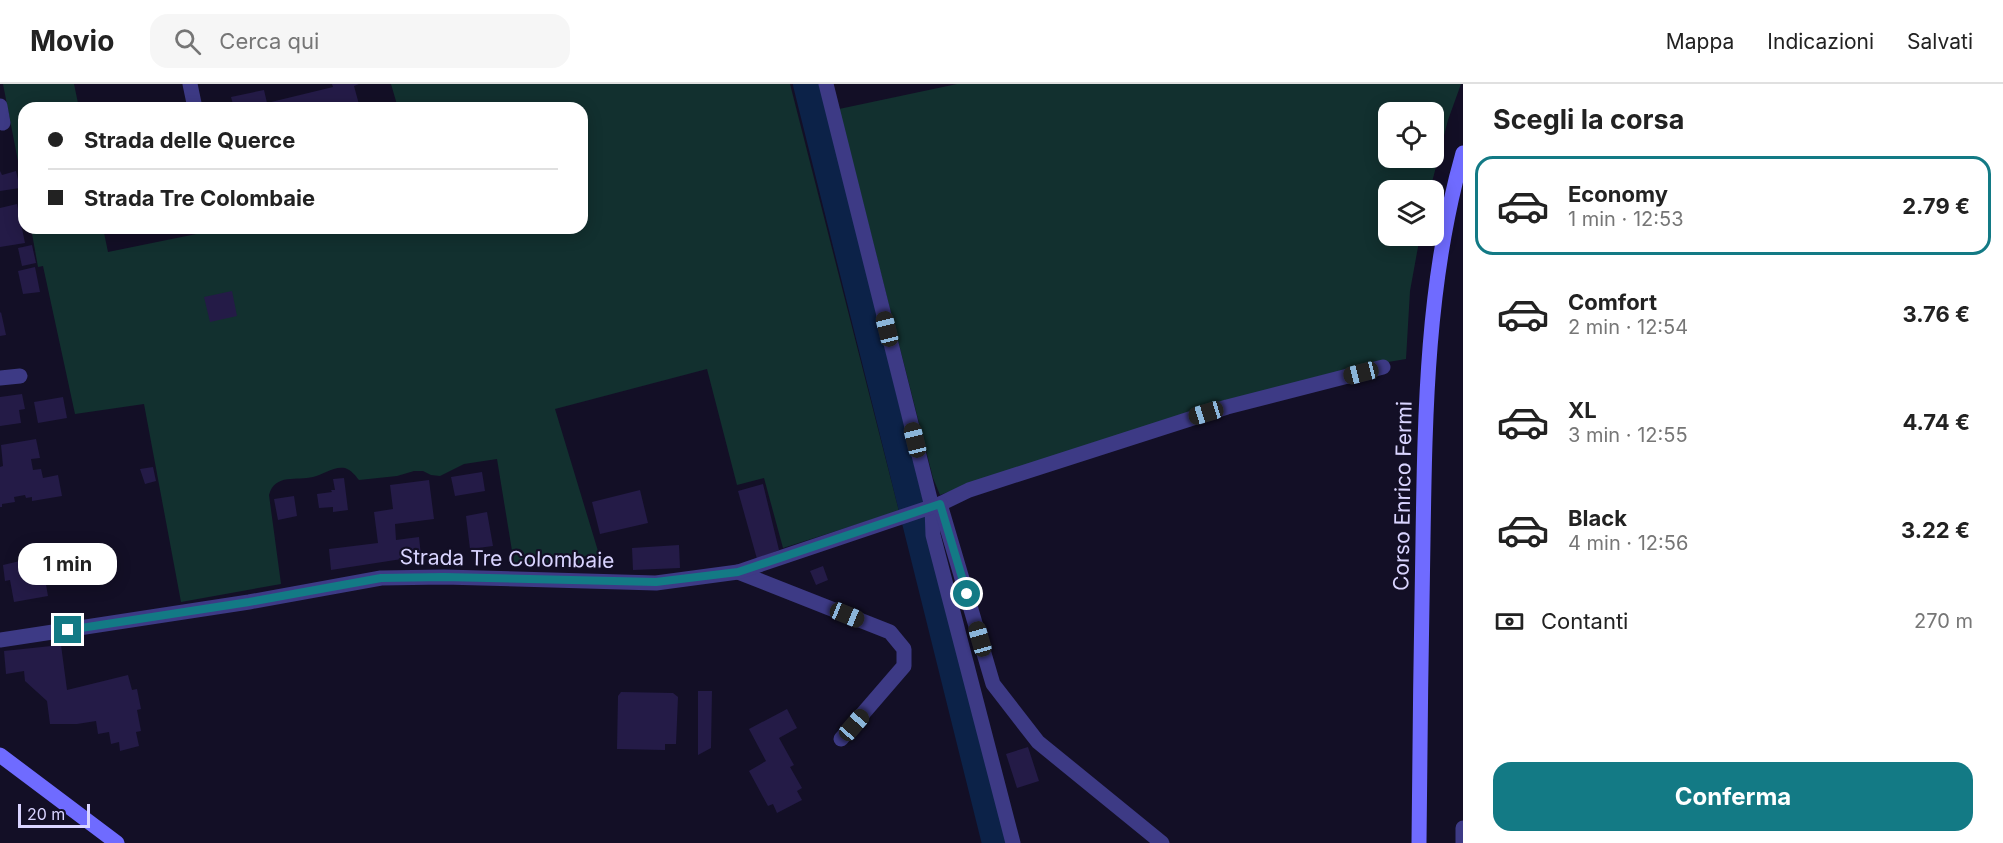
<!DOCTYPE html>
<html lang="it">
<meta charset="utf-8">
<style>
:root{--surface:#fff;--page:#f6f6f6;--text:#222;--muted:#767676;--line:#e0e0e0;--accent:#137a85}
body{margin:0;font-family:Inter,sans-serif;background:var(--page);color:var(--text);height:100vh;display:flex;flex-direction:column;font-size:22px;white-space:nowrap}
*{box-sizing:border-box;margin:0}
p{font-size:20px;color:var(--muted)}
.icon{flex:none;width:33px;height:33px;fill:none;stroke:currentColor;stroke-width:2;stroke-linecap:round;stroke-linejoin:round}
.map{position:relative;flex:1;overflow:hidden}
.sheet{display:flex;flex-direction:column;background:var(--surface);width:540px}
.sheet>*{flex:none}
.top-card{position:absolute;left:18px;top:18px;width:570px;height:132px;border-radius:18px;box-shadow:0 3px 15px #0003;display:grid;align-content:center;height:132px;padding:0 30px;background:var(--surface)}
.controls{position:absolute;left:1378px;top:18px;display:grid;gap:12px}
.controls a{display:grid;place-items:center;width:66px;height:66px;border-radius:12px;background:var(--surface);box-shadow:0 3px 15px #0003;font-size:30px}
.scale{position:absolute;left:18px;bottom:15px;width:72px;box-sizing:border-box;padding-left:6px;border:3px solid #d9d4ff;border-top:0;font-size:16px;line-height:21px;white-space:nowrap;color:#d9d4ff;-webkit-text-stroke:4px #130f26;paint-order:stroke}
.end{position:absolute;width:27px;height:27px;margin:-14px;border:8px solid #137a85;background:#fff;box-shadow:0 0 0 3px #fff}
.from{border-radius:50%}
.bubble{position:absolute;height:42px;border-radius:18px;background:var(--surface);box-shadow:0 3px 15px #0003;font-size:20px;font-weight:700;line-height:42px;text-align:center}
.car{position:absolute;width:18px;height:36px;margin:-18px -9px;border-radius:8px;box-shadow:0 0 4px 2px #0007;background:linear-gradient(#222 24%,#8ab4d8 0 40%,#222 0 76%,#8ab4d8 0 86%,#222 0)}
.top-card b{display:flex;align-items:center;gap:21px;height:57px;font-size:22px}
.top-card b+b{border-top:2px solid var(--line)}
.top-card i{width:15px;height:15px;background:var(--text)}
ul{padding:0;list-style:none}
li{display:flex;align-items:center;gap:18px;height:99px;margin:0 12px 9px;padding:0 18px;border:3px solid transparent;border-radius:18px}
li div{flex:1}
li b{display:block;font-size:22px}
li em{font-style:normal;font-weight:700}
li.on{border-color:var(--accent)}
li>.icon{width:54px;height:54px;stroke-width:1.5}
h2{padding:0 30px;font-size:27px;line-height:72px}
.pay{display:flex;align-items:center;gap:15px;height:66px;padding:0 30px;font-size:22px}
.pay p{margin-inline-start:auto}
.cta{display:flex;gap:12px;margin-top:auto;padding:12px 30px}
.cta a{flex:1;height:69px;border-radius:18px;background:var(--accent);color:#fff;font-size:24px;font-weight:700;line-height:69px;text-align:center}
header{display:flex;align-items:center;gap:36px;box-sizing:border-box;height:84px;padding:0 30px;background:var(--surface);border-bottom:2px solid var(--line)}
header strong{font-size:28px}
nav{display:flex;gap:33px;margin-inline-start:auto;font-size:21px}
.search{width:420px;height:54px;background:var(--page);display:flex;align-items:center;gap:15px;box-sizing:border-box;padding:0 21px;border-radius:18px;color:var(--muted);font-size:22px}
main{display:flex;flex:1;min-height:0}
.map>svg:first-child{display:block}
.green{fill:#12302f;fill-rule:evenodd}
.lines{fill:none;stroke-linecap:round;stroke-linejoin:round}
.canal{stroke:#0c2248;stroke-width:26}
.building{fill:#241b47}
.service{stroke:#3d3a85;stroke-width:15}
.minor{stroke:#3d3a85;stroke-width:15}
.secondary{stroke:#6f6bff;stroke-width:15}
.route{stroke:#137a85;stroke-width:8}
.labels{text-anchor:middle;stroke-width:4.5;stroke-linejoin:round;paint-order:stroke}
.street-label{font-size:21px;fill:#d9d4ff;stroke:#130f26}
</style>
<header>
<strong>Movio</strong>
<div class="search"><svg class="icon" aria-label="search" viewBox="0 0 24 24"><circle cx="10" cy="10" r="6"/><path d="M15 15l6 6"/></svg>Cerca qui</div>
<nav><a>Mappa</a><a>Indicazioni</a><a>Salvati</a></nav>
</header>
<main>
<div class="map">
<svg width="1463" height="759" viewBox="0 0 1463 759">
<rect width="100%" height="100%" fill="#130f26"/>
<!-- green -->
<path class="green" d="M3,0H74L79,24H24V108Z
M391,0H790L899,427L783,464L764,394L737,401L707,285L555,325L598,467L599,482L514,479L497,375L464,380L440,392L431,391L423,387H414L397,392L359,396C355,391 351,386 345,384C333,382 323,391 313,393C297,397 275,389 269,411L281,500L181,518L144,320L75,330L43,182L38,183L31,144H103L108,168L211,147V144H582V24H398Z
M957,0H1461L1448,36L1430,106H1389V152H1420L1410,207L1406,275L1370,281L971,400L940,411L933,394L839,25ZM1389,28H1434V74H1389Z"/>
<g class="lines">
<!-- canal -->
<path class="canal" d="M806,0L995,759"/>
</g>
<!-- building -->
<path class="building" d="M332,0H359L354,2L360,24H234L231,13L264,6L267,19L333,3Z
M0,87L2,91L16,87L20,104L0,107Z
M17,120L25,159L0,163V124Z
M32,161L36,179L22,182L18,164Z
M35,183L40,208L23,210L18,187Z
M232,207L237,232L210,238L204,213Z
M1,228L6,251L0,252V229Z
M22,310L25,325L19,326L21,339L0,342V313Z
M63,313L67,334L38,339L34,318Z
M36,355L40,374L31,375L33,386L41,385L43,394L58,391L62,412L32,417V413L26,414L25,411L14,413L15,418L2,420V423H0V383L3,382L1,361Z
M153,383L156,397L145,400L140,385Z
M482,388L485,407L455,412L451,393Z
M344,394L348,426L333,428V423L319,424L317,410L332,408L331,406H335L333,395Z
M429,396L434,435L395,440L396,456L419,453L421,472L331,486L329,465L378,459L374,428L393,425L390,401Z
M763,400L779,466L757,475L738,407Z
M640,406L648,439L600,450L592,418Z
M294,412L297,432L278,436L274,415Z
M487,428L493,462L470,465L466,432Z
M679,461L680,484L633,486L632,464Z
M41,472L48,512L14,518L10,496L5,497L3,481Z
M823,482L828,496L816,501L810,487Z
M61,561L67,606L128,591L132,606L137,605L141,625L137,626L141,647L136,648L139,662L120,667L119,658L111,660L109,648L98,650L96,637L77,640H50L47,617L25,597L24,587L6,590L4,567Z
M698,607H712L711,664L698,671Z
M621,608L673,609L678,613L676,660H665V666L617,665L618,612Z
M787,625L797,644L779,654L794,681L790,683L802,704L797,707L802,716L777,729L773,720L768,722L749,687L766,677L749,645Z
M1028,663L1039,697L1017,704L1006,670Z"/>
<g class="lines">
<!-- service -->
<path class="service" d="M826,0L932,423L933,451L1013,759
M0,22L3,39
M940,420L969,406L1227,323L1383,283
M738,488L890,548L904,565V582L841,655"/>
<!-- minor -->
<path class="minor" d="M190,0L195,24
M0,294L20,292
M0,556L249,518L381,494L444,493L656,499L738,488L940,420L993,600L1038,658L1162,759
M1463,759V744"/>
<!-- secondary -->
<path class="secondary" d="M0,671L117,759
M1419,759C1420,658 1421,556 1423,455C1425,325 1427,195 1463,69"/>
</g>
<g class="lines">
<!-- route -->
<path class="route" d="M68,546L249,518L381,494L444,493L656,498L738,488L940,420L967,510"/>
</g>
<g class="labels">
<!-- street labels -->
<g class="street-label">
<text transform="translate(1403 412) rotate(-89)" y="7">Corso Enrico Fermi</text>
<text transform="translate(507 475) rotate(1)" y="7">Strada Tre Colombaie</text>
</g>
</g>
</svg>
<div class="controls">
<a><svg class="icon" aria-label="locate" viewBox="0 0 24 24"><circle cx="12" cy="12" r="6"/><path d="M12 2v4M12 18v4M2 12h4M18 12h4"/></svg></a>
<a><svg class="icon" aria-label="layers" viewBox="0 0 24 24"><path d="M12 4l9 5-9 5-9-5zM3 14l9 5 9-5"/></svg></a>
</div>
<div class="scale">20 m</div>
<i class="end from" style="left:967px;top:510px"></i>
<i class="end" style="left:68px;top:546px"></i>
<div class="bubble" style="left:18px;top:459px;width:99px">1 min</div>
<i class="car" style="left:887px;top:245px;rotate:346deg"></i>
<i class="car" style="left:1361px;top:289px;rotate:256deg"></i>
<i class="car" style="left:1206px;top:329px;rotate:253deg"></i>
<i class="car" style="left:915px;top:356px;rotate:346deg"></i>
<i class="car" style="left:847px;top:531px;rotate:112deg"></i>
<i class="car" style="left:980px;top:555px;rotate:344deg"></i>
<i class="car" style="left:854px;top:641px;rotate:41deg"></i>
<div class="top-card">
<b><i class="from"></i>Strada delle Querce</b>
<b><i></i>Strada Tre Colombaie</b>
</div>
</div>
<section class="sheet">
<h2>Scegli la corsa</h2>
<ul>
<li class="on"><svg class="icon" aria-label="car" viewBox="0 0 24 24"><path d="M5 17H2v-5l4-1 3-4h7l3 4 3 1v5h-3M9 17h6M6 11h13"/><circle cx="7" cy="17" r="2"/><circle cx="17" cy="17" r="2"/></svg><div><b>Economy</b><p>1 min · 12:53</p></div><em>2.79 €</em></li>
<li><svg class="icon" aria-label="car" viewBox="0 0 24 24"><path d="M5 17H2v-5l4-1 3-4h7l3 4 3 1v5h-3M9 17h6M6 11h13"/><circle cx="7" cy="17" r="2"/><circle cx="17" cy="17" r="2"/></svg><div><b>Comfort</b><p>2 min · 12:54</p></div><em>3.76 €</em></li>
<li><svg class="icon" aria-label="car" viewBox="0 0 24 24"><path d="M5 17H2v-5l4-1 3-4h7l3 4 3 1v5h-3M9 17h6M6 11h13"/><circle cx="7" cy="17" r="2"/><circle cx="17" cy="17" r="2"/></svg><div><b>XL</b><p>3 min · 12:55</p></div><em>4.74 €</em></li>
<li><svg class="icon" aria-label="car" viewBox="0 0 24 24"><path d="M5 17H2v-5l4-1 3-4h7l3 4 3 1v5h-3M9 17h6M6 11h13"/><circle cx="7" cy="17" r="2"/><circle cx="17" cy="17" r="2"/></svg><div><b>Black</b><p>4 min · 12:56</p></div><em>3.22 €</em></li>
</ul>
<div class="pay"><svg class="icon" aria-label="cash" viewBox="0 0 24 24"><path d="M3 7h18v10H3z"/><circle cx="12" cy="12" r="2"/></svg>Contanti<p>270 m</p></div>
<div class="cta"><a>Conferma</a></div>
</section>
</main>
